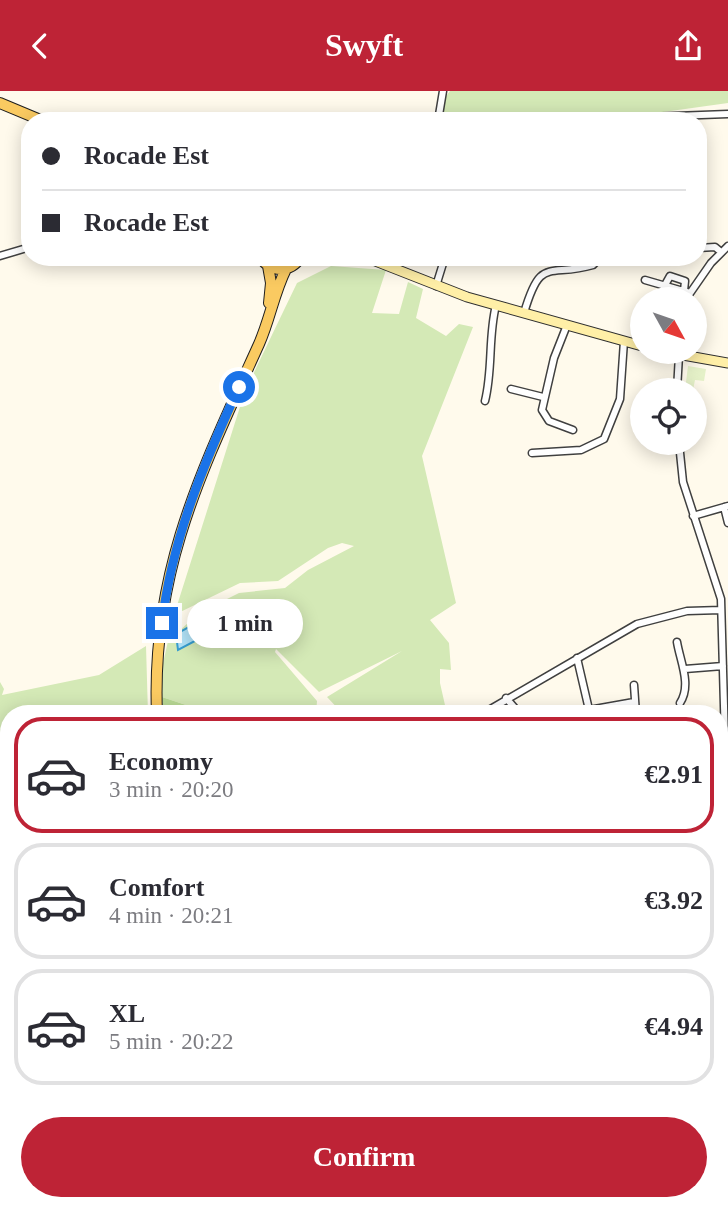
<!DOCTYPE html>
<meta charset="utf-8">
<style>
:root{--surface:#fff;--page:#f2f2f3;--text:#2b2b33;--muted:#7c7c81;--line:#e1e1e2;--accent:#be2336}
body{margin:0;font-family:Georgia,serif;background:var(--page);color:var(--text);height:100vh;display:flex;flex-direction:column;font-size:26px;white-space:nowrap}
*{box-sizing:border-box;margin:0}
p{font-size:23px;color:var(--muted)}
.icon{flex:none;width:38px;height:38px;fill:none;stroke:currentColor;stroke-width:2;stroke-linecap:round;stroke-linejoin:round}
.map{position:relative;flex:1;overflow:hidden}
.panel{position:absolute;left:0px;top:614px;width:728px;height:506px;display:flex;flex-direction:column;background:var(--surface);border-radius:28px 28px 0 0;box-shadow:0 4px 18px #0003}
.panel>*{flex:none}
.guide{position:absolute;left:21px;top:21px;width:686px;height:154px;border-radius:28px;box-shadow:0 4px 18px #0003;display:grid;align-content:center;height:154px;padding:0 21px;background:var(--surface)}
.needle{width:46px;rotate:130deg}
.fabs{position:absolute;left:630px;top:196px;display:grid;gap:14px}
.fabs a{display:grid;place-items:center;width:77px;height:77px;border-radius:50%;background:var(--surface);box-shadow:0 4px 18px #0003;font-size:35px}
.end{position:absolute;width:32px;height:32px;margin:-16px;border:9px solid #1a73e8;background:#fff;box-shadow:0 0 0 4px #fff}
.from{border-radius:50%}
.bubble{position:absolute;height:49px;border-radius:24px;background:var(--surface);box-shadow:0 4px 18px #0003;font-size:23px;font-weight:600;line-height:49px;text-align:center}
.guide b{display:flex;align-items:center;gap:24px;height:66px;font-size:26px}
.guide b+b{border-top:2px solid var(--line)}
.guide i{width:18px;height:18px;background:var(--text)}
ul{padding:12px 0 0;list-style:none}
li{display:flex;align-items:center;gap:21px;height:116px;margin:0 14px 10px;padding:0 7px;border:4px solid var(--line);border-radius:28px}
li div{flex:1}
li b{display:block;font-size:26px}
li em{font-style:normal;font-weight:600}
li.selected{border-color:var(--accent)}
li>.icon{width:63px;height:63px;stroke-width:1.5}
.button{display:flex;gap:14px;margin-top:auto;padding:14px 21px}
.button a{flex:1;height:80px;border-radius:42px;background:var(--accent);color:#fff;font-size:28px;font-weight:600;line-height:80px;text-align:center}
header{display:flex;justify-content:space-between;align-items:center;height:91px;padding:0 21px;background:var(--accent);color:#fff;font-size:32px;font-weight:600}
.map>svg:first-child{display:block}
.green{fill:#d4e9b6}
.forest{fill:#b9da95}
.pitch{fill:#e5f1c8}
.water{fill:#b1e2f7;stroke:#379dcf;stroke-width:2}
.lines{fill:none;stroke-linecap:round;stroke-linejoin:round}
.street-casing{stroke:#404040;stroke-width:9}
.secondary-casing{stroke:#2f2f2f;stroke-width:11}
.primary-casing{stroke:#1e1e1e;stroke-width:12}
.street{stroke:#fff;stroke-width:6}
.secondary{stroke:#ffefa7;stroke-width:9}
.primary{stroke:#faca61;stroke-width:10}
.route{stroke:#1a73e8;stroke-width:9}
</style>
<header><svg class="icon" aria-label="back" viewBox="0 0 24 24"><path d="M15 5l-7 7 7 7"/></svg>Swyft<svg class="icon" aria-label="share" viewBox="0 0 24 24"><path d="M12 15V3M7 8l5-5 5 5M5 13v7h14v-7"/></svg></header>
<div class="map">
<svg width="728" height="1119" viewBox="0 0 728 1119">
<rect width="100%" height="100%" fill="#fffaec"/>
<!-- green -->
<path class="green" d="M450,0H728V12L599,30H442L439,14Z
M331,175L386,179L372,222L399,223L408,191L423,198L416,227L446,245L459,233L473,236L422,365L456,512L430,529L449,552L451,579L440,578V592L447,623H343L327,606L402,560L319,601L276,558L275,561L317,610L316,623H213L162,606L161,581L168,550L199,522L239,502L285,497L308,479L354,455L342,452L328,457L278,490L240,492L174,524L245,300L297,192Z
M146,555L148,623H9V774L0,776V591L4,598L2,604L99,584Z
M0,992L9,999V1073L0,1077Z
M9,1076V1111H49L53,1119H0V1080Z
M119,1111H404L414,1119H104Z"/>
<!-- forest -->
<path class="forest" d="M162,606L213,623H163Z"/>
<!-- pitch -->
<path class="pitch" d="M688,275L706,278L704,290L695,289L693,299H685Z"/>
<!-- water -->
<path class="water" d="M220,519L227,533L178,559L176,543Z"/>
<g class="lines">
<defs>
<path id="street" d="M438,30L443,0
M633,30L648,26L728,23
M698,157L715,156L721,161
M0,165L30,156
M645,189L690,202
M665,194L670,185L685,190L684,200
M436,195L445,166
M686,208L711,172L728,155
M524,222C541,164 548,187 593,174L601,166
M567,234L554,267L542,319L549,330L573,339
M511,298L543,306
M677,299L679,264
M485,310C493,278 488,246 496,214
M679,352L683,391L721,508L725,651
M532,362L581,359L604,348L620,308L624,250
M724,416L728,432
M693,425L728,415
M677,551C680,570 692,594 680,612
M577,567L590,623
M685,578L723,575
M634,594L636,623
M506,607L520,623
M589,619L634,611
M482,623L637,533L687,520L721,519
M719,701L728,699
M0,866L9,864
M719,918L728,914
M719,957L728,975
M0,983L9,991
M726,1119L728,1111"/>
<path id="secondary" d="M365,166L467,206L642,255
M666,261L728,272
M719,1046L728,1050
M728,1055L722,1071L728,1082"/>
<path id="primary" d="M0,12L43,30
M260,166C271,182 290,182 301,166
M268,175L271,192L269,212
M157,623C151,480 202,379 259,253C270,228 274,202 286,178
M719,650L728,649
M719,659L728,657
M0,787L9,785
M416,1111L427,1119"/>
</defs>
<!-- street casing -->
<use href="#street" class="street-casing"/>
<!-- secondary casing -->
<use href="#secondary" class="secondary-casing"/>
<!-- primary casing -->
<use href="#primary" class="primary-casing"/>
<!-- street -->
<use href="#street" class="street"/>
<!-- secondary -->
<use href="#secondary" class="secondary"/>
<!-- primary -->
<use href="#primary" class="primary"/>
</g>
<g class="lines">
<!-- route -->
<path class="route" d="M162,532C172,448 204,372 239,296"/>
</g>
</svg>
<div class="fabs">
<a><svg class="needle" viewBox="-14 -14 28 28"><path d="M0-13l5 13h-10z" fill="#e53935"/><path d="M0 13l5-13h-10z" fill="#7c7c81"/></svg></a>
<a><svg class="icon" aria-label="locate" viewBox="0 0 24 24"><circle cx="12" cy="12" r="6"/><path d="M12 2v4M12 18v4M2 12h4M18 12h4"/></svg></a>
</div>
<i class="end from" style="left:239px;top:296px"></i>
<i class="end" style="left:162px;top:532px"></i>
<div class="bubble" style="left:187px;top:508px;width:116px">1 min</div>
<div class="guide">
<b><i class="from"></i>Rocade Est</b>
<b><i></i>Rocade Est</b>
</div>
<section class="panel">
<ul>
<li class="selected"><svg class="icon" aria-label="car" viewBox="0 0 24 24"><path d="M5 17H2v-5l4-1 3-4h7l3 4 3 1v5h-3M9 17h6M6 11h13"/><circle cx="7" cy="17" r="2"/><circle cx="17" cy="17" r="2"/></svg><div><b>Economy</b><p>3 min · 20:20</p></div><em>€2.91</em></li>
<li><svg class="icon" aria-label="car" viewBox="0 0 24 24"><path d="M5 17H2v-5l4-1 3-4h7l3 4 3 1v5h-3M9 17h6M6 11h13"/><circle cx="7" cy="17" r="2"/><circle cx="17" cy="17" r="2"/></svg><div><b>Comfort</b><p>4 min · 20:21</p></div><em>€3.92</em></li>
<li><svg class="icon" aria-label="car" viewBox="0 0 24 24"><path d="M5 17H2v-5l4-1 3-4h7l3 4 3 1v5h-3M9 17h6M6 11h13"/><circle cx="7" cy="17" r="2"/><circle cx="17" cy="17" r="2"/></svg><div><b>XL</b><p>5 min · 20:22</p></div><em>€4.94</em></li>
</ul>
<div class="button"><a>Confirm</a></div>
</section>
</div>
